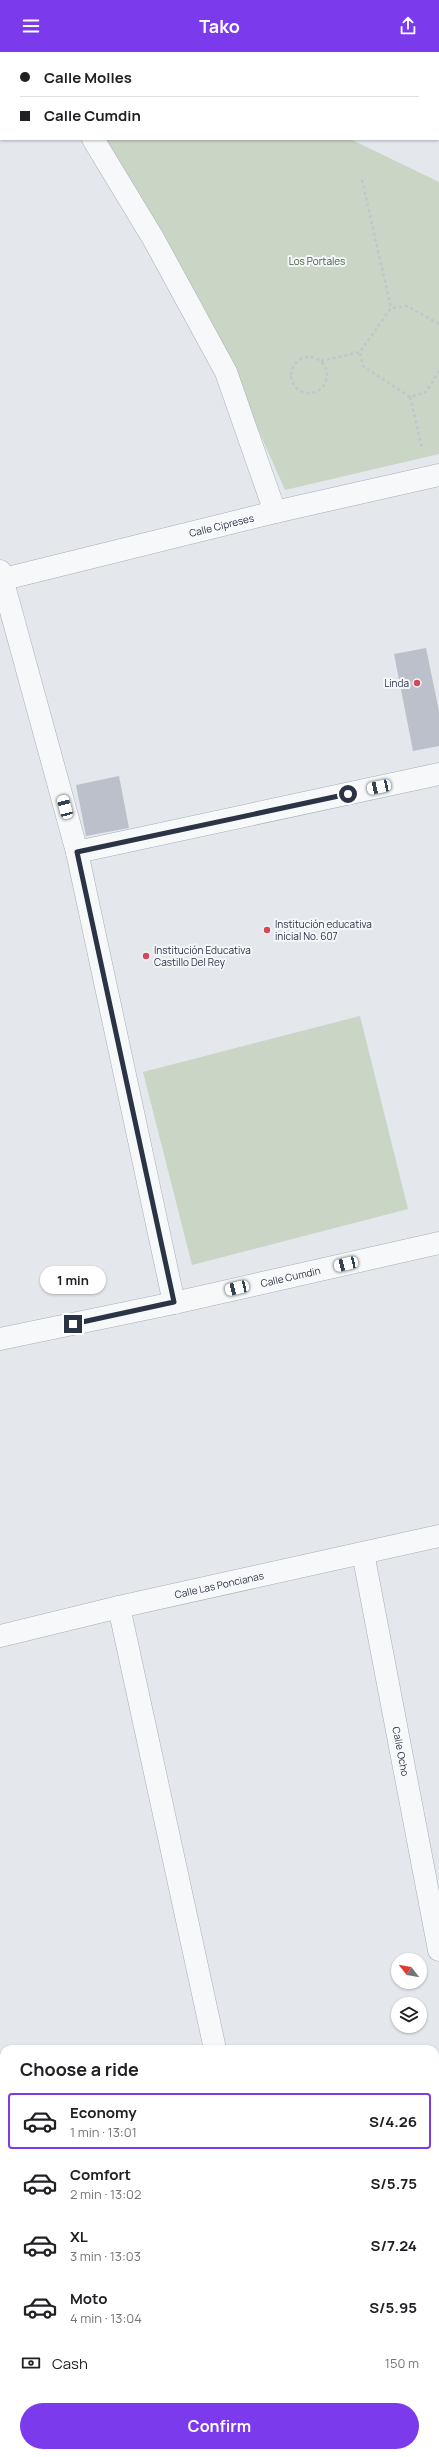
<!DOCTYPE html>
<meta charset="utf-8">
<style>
:root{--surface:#fff;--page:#f6f6f6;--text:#202124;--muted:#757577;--line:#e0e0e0;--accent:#7c3aed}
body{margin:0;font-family:Manrope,sans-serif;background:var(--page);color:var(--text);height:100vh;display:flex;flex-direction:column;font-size:15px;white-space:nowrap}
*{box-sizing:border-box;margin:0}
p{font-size:13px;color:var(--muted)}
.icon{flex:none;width:22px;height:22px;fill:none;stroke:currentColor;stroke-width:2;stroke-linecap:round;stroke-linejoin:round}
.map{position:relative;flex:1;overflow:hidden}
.drawer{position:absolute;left:0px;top:1993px;width:439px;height:412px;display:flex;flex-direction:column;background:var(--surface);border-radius:12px 12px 0 0;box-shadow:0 1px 3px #0004}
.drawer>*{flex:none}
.banner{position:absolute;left:0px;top:0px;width:439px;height:88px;box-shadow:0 1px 3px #0004;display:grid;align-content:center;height:88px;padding:0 20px;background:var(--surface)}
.needle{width:26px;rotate:301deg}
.tools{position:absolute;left:391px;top:1901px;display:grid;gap:8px}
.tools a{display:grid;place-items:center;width:36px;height:36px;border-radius:50%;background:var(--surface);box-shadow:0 1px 3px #0004;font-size:20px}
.end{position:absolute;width:18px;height:18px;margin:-9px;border:5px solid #2b3445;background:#fff;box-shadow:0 0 0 2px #fff}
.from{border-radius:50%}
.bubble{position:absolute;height:28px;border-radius:14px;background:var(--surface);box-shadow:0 1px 3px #0004;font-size:13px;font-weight:700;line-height:28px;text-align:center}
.car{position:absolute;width:12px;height:24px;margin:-12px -6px;border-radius:5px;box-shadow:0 0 3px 1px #0007;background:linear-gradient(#fff 24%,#345 0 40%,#fff 0 76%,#345 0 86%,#fff 0)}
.banner b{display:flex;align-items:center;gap:14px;height:38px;font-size:15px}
.banner b+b{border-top:1px solid var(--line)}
.banner i{width:10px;height:10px;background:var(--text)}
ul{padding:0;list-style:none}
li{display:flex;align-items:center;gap:12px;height:56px;margin:0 8px 6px;padding:0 12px;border:2px solid transparent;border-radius:4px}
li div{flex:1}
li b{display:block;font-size:15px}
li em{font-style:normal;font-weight:700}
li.selected{border-color:var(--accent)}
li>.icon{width:36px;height:36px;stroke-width:1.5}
h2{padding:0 20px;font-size:18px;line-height:48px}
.pay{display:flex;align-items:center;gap:10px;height:44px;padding:0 20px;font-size:15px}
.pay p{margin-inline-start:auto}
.primary-button{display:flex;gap:8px;margin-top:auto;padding:8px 20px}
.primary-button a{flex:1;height:46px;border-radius:24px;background:var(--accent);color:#fff;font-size:16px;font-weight:700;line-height:46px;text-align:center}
header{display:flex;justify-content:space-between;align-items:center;height:52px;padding:0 20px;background:var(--accent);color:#fff;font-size:18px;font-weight:700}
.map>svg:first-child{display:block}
.green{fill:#c9d6c5}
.water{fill:#9fb4cc}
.building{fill:#bbc0ca}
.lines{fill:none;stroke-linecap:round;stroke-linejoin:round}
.minor-casing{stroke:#a9aeb7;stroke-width:23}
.path{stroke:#c2c5cb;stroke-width:2.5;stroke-dasharray:3 3;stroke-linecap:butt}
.minor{stroke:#f7f8fa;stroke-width:22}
.route{stroke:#2b3445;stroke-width:5}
.poi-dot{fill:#d1495b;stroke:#f4f6f9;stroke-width:1.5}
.labels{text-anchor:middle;stroke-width:4;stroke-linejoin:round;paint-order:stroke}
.park-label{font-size:10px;fill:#3f6138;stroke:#f4f6f9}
.street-label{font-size:10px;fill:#2b3445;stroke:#f4f6f9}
.poi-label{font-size:10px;fill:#2b3445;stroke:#f4f6f9;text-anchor:start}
</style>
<header><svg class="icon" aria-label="menu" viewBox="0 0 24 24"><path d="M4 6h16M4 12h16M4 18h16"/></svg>Tako<svg class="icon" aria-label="share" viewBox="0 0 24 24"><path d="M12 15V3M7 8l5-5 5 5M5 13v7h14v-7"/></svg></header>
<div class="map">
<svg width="439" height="2405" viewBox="0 0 439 2405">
<rect width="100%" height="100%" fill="#e4e7ec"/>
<!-- green -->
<path class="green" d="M52,0H269L270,1H52Z
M105,87H350L439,130V402L285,438L204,255Z
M360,964L408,1157L192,1213L143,1020Z"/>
<!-- water -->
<path class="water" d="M435,2328L439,2330V2372L435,2371Z"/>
<!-- building -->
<path class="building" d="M426,596L439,659V694L413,699L394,602Z
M119,724L129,776L86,784L76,733Z"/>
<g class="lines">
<defs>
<g id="minor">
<path d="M33,0V1"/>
<path d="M438,3L439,2"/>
<path d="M93,87L153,186L226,320L275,460"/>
<path d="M0,519L77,800L174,1251"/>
<path id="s1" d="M4,527L275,460L439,423"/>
<path d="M77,800L439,722"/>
<path id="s2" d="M0,1287L174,1251L439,1191"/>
<path id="s3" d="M363,1501L439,1898"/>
<path d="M119,1555L215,1997"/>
<path id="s4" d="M0,1584L119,1555L439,1484"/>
<path d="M435,2157L439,2131"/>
<path d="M0,2361L4,2358"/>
</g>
</defs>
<!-- minor casing -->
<use href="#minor" class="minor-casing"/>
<!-- path -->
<path class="path" d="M124,0L125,1
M171,1L172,0
M362,128L391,256
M439,272L407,254L391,256L360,300L363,314L410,345L426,340L439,319
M291 323a18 18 0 1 1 36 0a18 18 0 1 1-36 0Z
M321,309L360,300
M410,345L422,396"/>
<!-- minor -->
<use href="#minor" class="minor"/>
</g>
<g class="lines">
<!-- route -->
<path class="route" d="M73,1272L174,1250L77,800L348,742"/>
</g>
<!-- markers -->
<g class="poi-dot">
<circle cx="417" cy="631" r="4"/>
<circle cx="267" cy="878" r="4"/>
<circle cx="146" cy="904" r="4"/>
</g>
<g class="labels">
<!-- park labels -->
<g class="park-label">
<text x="317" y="213">Los Portales</text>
</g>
<!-- street labels -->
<g class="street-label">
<text dy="4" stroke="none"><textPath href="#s1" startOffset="224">Calle Cipreses</textPath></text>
<text dy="4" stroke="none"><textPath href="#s2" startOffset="297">Calle Cumdin</textPath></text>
<text dy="4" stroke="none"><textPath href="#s4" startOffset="225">Calle Las Poncianas</textPath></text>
<text dy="4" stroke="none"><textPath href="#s3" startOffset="202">Calle Ocho</textPath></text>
</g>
<!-- poi labels -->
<g class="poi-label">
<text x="409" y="635" text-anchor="end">Linda</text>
<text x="275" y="876">Institución educativa<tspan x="275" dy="12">inicial No. 607</tspan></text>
<text x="154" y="902">Institución Educativa<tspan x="154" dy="12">Castillo Del Rey</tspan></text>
</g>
</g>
</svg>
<div class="tools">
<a><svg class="needle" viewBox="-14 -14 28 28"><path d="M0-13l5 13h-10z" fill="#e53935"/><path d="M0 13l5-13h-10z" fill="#757577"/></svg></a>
<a><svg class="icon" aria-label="layers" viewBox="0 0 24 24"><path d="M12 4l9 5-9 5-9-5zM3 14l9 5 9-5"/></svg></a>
</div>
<i class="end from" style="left:348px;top:742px"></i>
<i class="end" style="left:73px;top:1272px"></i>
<div class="bubble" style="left:40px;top:1214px;width:66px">1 min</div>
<i class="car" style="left:379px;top:735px;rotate:258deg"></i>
<i class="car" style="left:65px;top:755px;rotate:345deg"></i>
<i class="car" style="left:346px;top:1212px;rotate:257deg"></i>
<i class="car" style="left:237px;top:1236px;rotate:257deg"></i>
<div class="banner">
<b><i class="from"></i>Calle Molles</b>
<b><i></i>Calle Cumdin</b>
</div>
<section class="drawer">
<h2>Choose a ride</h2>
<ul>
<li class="selected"><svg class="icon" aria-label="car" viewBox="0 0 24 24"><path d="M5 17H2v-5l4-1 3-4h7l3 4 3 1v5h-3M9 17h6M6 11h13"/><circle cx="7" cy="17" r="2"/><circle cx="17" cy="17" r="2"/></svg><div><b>Economy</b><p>1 min · 13:01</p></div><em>S/4.26</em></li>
<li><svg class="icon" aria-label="car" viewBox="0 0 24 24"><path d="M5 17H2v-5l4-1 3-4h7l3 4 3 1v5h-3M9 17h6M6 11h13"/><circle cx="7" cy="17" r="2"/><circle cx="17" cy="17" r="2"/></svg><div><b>Comfort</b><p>2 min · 13:02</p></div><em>S/5.75</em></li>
<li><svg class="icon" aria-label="car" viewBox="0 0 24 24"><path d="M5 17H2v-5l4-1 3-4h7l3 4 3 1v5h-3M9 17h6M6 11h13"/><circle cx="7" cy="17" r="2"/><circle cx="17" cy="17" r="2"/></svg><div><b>XL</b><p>3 min · 13:03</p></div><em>S/7.24</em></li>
<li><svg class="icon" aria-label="car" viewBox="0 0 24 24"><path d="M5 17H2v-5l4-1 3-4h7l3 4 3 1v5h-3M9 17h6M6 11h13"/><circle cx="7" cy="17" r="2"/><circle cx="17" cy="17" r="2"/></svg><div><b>Moto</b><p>4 min · 13:04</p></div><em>S/5.95</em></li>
</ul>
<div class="pay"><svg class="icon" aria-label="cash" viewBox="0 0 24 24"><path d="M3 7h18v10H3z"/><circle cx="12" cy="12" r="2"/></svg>Cash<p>150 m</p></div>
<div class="primary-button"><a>Confirm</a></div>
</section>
</div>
